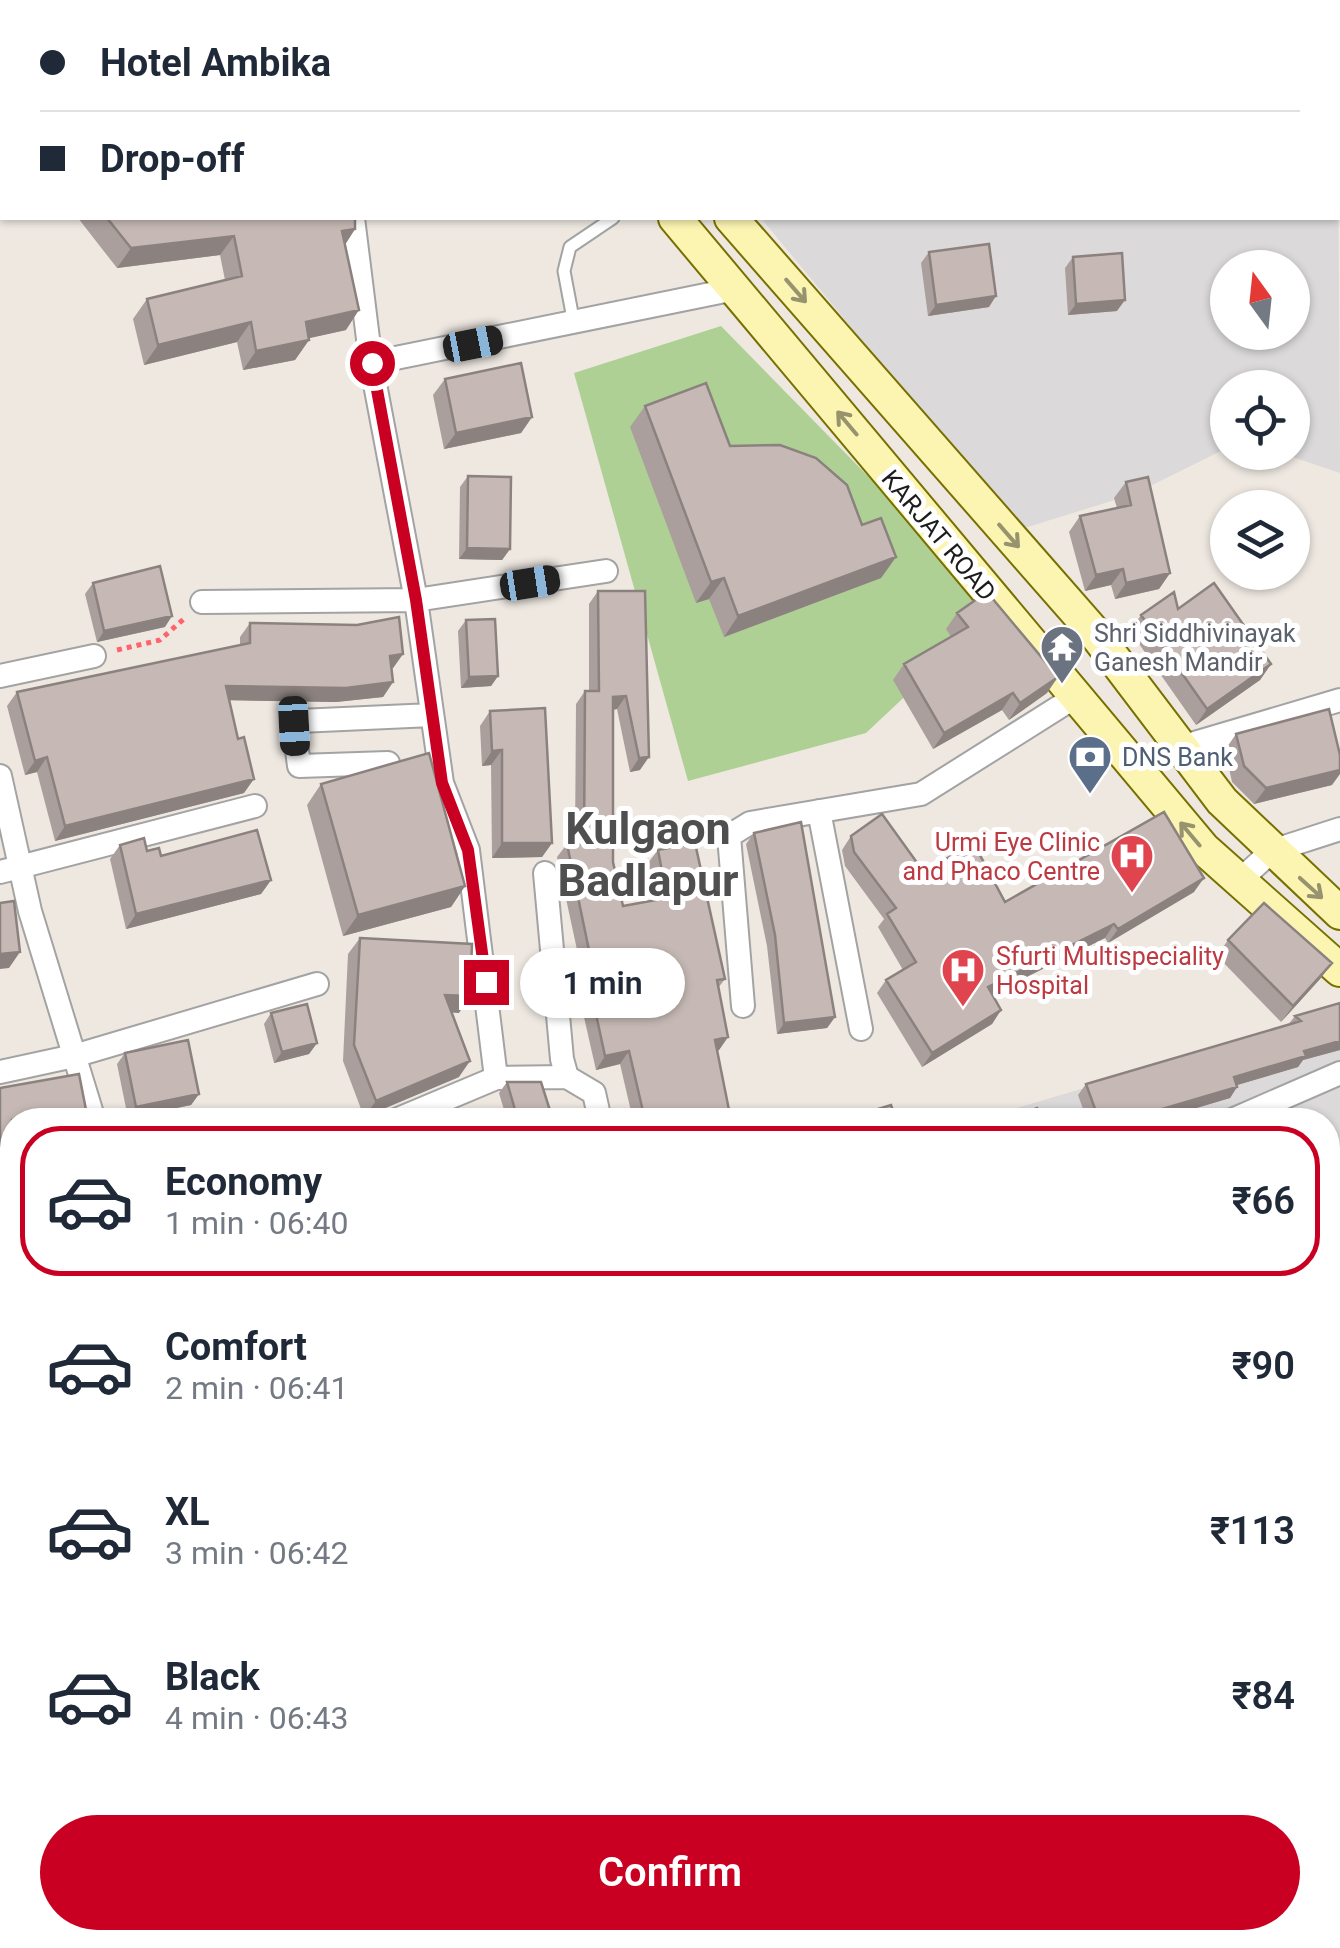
<!DOCTYPE html>
<meta charset="utf-8">
<style>
:root{--surface:#fff;--page:#f2f2f3;--text:#1f2937;--muted:#747a83;--line:#e0e1e3;--accent:#c90021}
body{margin:0;font-family:Roboto,sans-serif;background:var(--page);color:var(--text);height:100vh;display:flex;flex-direction:column;font-size:38px;white-space:nowrap}
*{box-sizing:border-box;margin:0}
p{font-size:32px;color:var(--muted)}
.icon{flex:none;width:55px;height:55px;fill:none;stroke:currentColor;stroke-width:2;stroke-linecap:round;stroke-linejoin:round}
.map{position:relative;flex:1;overflow:hidden}
.side{position:absolute;left:0px;top:1108px;width:1340px;height:842px;display:flex;flex-direction:column;background:var(--surface);border-radius:40px 40px 0 0;box-shadow:0 2px 8px #0004}
.side>*{flex:none}
.banner{position:absolute;left:0px;top:0px;width:1340px;height:220px;box-shadow:0 2px 8px #0004;display:grid;align-content:center;height:220px;padding:0 40px;background:var(--surface)}
.needle{width:65px;rotate:345deg}
.tools{position:absolute;left:1210px;top:250px;display:grid;gap:20px}
.tools a{display:grid;place-items:center;width:100px;height:100px;border-radius:50%;background:var(--surface);box-shadow:0 2px 8px #0004;font-size:50px}
.end{position:absolute;width:45px;height:45px;margin:-22px;border:12px solid #c90021;background:#fff;box-shadow:0 0 0 5px #fff}
.from{border-radius:50%}
.bubble{position:absolute;height:70px;border-radius:35px;background:var(--surface);box-shadow:0 2px 8px #0004;font-size:32px;font-weight:600;line-height:70px;text-align:center}
.car{position:absolute;width:30px;height:60px;margin:-30px -15px;border-radius:12px;box-shadow:0 0 8px 2px #0007;background:linear-gradient(#222 24%,#8ab4d8 0 40%,#222 0 76%,#8ab4d8 0 86%,#222 0)}
.banner b{display:flex;align-items:center;gap:35px;height:95px;font-size:38px}
.banner b+b{border-top:2px solid var(--line)}
.banner i{width:25px;height:25px;background:var(--text)}
ul{padding:18px 0 0;list-style:none}
li{display:flex;align-items:center;gap:30px;height:150px;margin:0 20px 15px;padding:0 20px;border:5px solid transparent;border-radius:40px}
li div{flex:1}
li b{display:block;font-size:38px}
li em{font-style:normal;font-weight:600}
li.active{border-color:var(--accent)}
li>.icon{width:90px;height:90px;stroke-width:1.5}
.cta{display:flex;gap:20px;margin-top:auto;padding:20px 40px}
.cta a{flex:1;height:115px;border-radius:60px;background:var(--accent);color:#fff;font-size:40px;font-weight:600;line-height:115px;text-align:center}
.map>svg:first-child{display:block}
.residential{fill:#dbd9d9;fill-rule:evenodd}
.education{fill:#fff9da}
.forest{fill:#afd094}
.lines{fill:none;stroke-linecap:round;stroke-linejoin:round}
.lane-casing{stroke:#a3a3a3;stroke-width:15}
.street-casing{stroke:#a3a3a3;stroke-width:26}
.secondary-casing{stroke:#777000;stroke-width:36}
.path{stroke:#ff626b;stroke-width:5;stroke-dasharray:5 5;stroke-linecap:butt}
.lane{stroke:#fff;stroke-width:11}
.street{stroke:#fff;stroke-width:22}
.secondary{stroke:#fcf4b1;stroke-width:32}
.wall{fill:#aa9f9c}
.shaded-wall{fill:#8b827f}
.building{fill:#c6b9b5;stroke:#8b827f;stroke-width:2.5}
.oneway{stroke:#97936e}
.route{stroke:#c90021;stroke-width:12}
.labels{text-anchor:middle;stroke-width:10;stroke-linejoin:round;paint-order:stroke}
.street-label{font-size:25px;fill:#1c1c1c;stroke:#fff}
.worship-label{font-size:25px;fill:#5b616d;stroke:#fff;text-anchor:start}
.service-label{font-size:25px;fill:#4e5e75;stroke:#fff;text-anchor:start}
.health-label{font-size:25px;fill:#be3a42;stroke:#fff;text-anchor:end}
.town-label{font-size:45px;font-weight:bold;fill:#4f4f4f;stroke:#fff}
</style>
<div class="map">
<svg width="1340" height="1948" viewBox="0 0 1340 1948">
<rect width="100%" height="100%" fill="#eee8e1"/>
<!-- residential -->
<path class="residential" d="M1338,126L1340,473L1281,453L1292,452V388H1228L1227,448L1134,494L1018,530L761,218H1338ZM1228,268H1292V332H1228Z
M1340,1012V1939L1318,1948H906L902,1938H1328V1120H976Z"/>
<!-- education -->
<path class="education" d="M0,1374L12,1389V1938H475L484,1948H0Z"/>
<!-- forest -->
<path class="forest" d="M721,326L998,609L866,733L688,781L574,373Z"/>
<g class="lines">
<defs>
<path id="lane" d="M574,324L564,271L570,247L613,218"/>
<path id="street" d="M882,0L893,2
M681,2L703,0
M1338,83H1340
M353,218L371,363L416,600L442,783L468,850L496,1078
M371,363L735,289
M202,602L416,600L606,571
M0,676L94,656
M1181,747L1340,700
M388,763L299,766L294,726L299,721L432,715
M0,776L30,911L94,1120
M819,811L861,1029
M0,872L255,806
M545,873L562,1059L567,1077L594,1093L600,1120
M1239,881L1272,851L1340,829
M743,1006L729,836L750,823L921,794L1075,697
M0,1072L74,1056L317,984
M396,1120L496,1078L567,1077
M1232,1120L1340,1073
M0,1251H12
M1328,1295L1340,1290
M1328,1590L1340,1585
M1326,1938L1330,1948
M1014,1948L1018,1938"/>
<path id="secondary" d="M0,84H2
M675,218L1204,849L1340,970
M731,218L1093,631L1222,801L1340,913
M0,1352L12,1368
M0,1406L12,1419
M507,1938L517,1948
M551,1938L560,1948"/>
</defs>
<!-- lane casing -->
<use href="#lane" class="lane-casing"/>
<!-- street casing -->
<use href="#street" class="street-casing"/>
<!-- secondary casing -->
<use href="#secondary" class="secondary-casing"/>
<!-- path -->
<path class="path" d="M515,0L517,2
M329,2L345,0
M1146,2V0
M0,50L2,49
M117,650L160,640L186,617"/>
<!-- lane -->
<use href="#lane" class="lane"/>
<!-- street -->
<use href="#street" class="street"/>
<!-- secondary -->
<use href="#secondary" class="secondary"/>
</g>
<!-- wall -->
<path class="wall" d="M78,218H355V229L345,245L346,330L309,338V340L295,360L243,370L237,342L144,365L133,319L147,299L225,280L220,255L117,268Z
M929,252L989,307L928,316L921,263Z
M1073,257L1117,311L1068,315L1065,268Z
M445,379L532,417L521,433L444,449L433,395Z
M645,406L730,446L862,525L896,557L881,578L724,637L709,599L696,603L630,427Z
M468,476L510,549L502,560L459,559L460,487Z
M1126,482L1170,573L1159,589L1115,599L1111,585L1085,591L1069,532L1080,516L1117,508L1114,498Z
M93,583L165,627L97,642L85,594Z
M598,591H645L640,770L630,772L617,709L613,710V862L623,906L656,900L648,863L658,850L725,979L718,988L728,1037L719,1050L717,1051L731,1120H633L620,1064L596,1070L581,1004L587,996L557,857L567,844H575L576,704L585,691H589V604Z
M1178,609L1271,664L1260,680L1196,725L1130,631L1141,615Z
M957,613L1047,693L1009,720L1002,710L933,749L893,680L904,664L951,637L946,629Z
M466,620L498,676L491,686L461,688L458,631Z
M250,623L403,654L393,668L392,669L393,682L383,697L336,702L229,700L238,739L244,793L55,841L37,772L25,775L7,706L17,692L240,645V637Z
M490,711L552,843L542,857L492,858L491,765L482,766L480,726Z
M1236,734L1332,785L1254,804L1232,782L1225,750Z
M321,784L465,886L451,907L343,936L307,805Z
M754,833L835,1017L827,1028L777,1034L767,946L746,844Z
M851,836L923,871L1005,902L1194,892L1108,943L1105,938L992,994L1001,1010L992,1024L922,1067L877,993L886,980L903,970L878,927L884,919L845,866L842,850Z
M120,845L161,856L271,880L261,894L126,929L110,859Z
M360,938L459,1013L451,1012L459,1077L364,1117L343,1061L348,954Z
M1228,940L1332,963L1320,979L1281,1022L1217,956Z
M1340,1003V1050L1303,1060L1298,1067L1237,1085V1087L1230,1098L1156,1120H1087L1078,1095L1086,1084L1288,1025L1295,1016Z
M271,1013L317,1043L309,1054L274,1063L264,1024Z
M125,1053L199,1094L191,1105L128,1118L117,1064Z
M507,1082L553,1120H507L499,1093Z
M1340,1483V1535L1333,1537L1328,1517V1489L1330,1486Z
M1340,1712V1765L1337,1766L1328,1735V1722L1332,1714Z
M1340,1870V1911L1328,1882L1335,1871Z
M681,1938H791L794,1948H685Z
M1035,1938H1297L1271,1948H1030Z"/>
<!-- shaded-wall -->
<path class="shaded-wall" d="M355,229L342,249V231Z
M234,236L220,255L117,268L131,248Z
M996,296L989,307L928,316L936,305Z
M1125,300L1117,311L1068,315L1076,304Z
M359,310L346,330L292,342L306,322Z
M251,322L237,342L144,365L158,345Z
M309,340L295,360L243,370L256,351Z
M532,417L521,433L444,449L456,433Z
M467,548L510,549L502,560L459,559Z
M896,557L881,578L724,637L738,616Z
M1123,569L1111,585L1085,591L1096,575Z
M1170,573L1159,589L1115,599L1126,583Z
M724,578L709,599L696,603L711,582Z
M172,616L165,627L97,642L104,631Z
M403,654L393,668L380,670L390,656Z
M1271,664L1260,680L1196,725L1207,709Z
M498,676L491,686L461,688L469,677Z
M1058,677L1047,693L1009,720L1020,703Z
M393,682L383,697L336,702L216,700L226,686Z
M1013,693L1002,710L933,749L944,733Z
M626,696L617,709L604,711L613,697Z
M502,750L491,765L482,766L492,751Z
M47,757L37,772L25,775L35,761Z
M649,757L640,770L630,772L639,758Z
M1340,770V774L1332,785L1254,804L1266,788Z
M254,779L244,793L55,841L65,826Z
M502,843H552L542,857L492,858Z
M1204,878L1194,892L1108,943L1118,929Z
M271,880L261,894L126,929L136,914Z
M465,886L451,907L343,936L358,915Z
M1114,924L1105,938L978,1001L988,987Z
M20,952L9,968L0,969V954Z
M1332,963L1320,979L1281,1022L1293,1006Z
M445,995L470,996L459,1013L434,1011Z
M1001,1010L992,1024L922,1067L932,1053Z
M835,1017L827,1028L777,1034L784,1023Z
M728,1037L719,1050L706,1053L715,1040Z
M1340,1041V1050L1303,1060L1298,1067L1227,1088L1234,1077L1304,1051Z
M317,1043L309,1054L274,1063L282,1052Z
M629,1051L620,1064L596,1070L605,1056Z
M470,1061L459,1077L364,1117L376,1101Z
M1237,1087L1230,1098L1156,1120H1141L1145,1114Z
M199,1094L191,1105L128,1118L136,1107Z
M12,1152V1166L0,1168V1154Z
M1340,1241V1250L1328,1254V1245Z
M1340,1366V1377L1328,1381V1369Z
M1278,1938H1297L1271,1948H1248Z"/>
<!-- building -->
<path class="building" d="M107,218H355V229L342,231L359,310L306,322L309,340L256,351L251,322L158,345L147,299L242,276L234,236L131,248Z
M989,244L996,296L936,305L929,252Z
M1122,253L1125,300L1076,304L1073,257Z
M521,363L532,417L456,433L445,379Z
M706,383L730,446L780,445L816,458L847,485L862,525L881,518L896,557L738,616L724,578L711,582L645,406Z
M468,476L511,477L510,549L467,548Z
M1148,477L1170,573L1126,583L1123,569L1096,575L1080,516L1131,505L1126,482Z
M160,566L172,616L104,631L93,583Z
M1214,583L1271,664L1207,709L1141,615L1174,592L1178,609Z
M598,591H645L649,757L639,758L626,696L613,697V862L623,906L667,898L658,850L695,843L725,979L717,980L728,1037L715,1040L731,1120H645L629,1051L605,1056L591,991L597,989L567,844H584L585,691H599Z
M987,592L1058,677L1020,703L1013,693L944,733L904,664L968,627L957,613Z
M399,617L403,654L390,656L393,682L346,688L226,686L238,739L244,737L254,779L65,826L47,757L35,761L17,692L250,643V623L357,625Z
M495,619L498,676L469,677L466,620Z
M545,708L552,843H502V750L492,751L490,711Z
M1329,709L1340,755V770L1266,788L1244,766L1236,734Z
M429,753L465,886L358,915L321,784Z
M1164,812L1204,878L1118,929L1114,924L988,987L1001,1010L932,1053L886,980L916,962L887,914L896,908L854,852L851,836L882,814L923,871L974,844L1005,902Z
M801,822L835,1017L784,1023L775,935L754,833Z
M257,830L271,880L136,914L120,845L144,838L147,851L159,848L161,856Z
M14,901L20,952L0,954V903Z
M1264,903L1332,963L1293,1006L1228,940Z
M360,938L472,944L470,996L445,995L470,1061L376,1101L354,1045Z
M1340,1003V1041L1304,1051L1306,1056L1234,1077L1237,1087L1145,1114L1147,1120H1099L1086,1084L1301,1021L1295,1016Z
M307,1004L317,1043L282,1052L271,1013Z
M188,1040L199,1094L136,1107L125,1053Z
M79,1074L88,1120H12V1152L0,1154V1088Z
M507,1082H541L553,1120H518Z
M891,1105L896,1120H842Z
M1037,1108L1042,1120H1006Z
M469,1110L472,1120H444Z
M1340,1180V1241L1328,1245V1184Z
M1340,1307V1366L1328,1369V1311Z
M1340,1483V1523L1330,1486Z
M1340,1712V1740L1332,1714Z
M697,1938H791L794,1948H700Z
M1037,1938H1278L1248,1948H1038L1035,1943Z"/>
<!-- one-way arrows -->
<defs><path id="oneway-shaft" d="M-6 0H5M1.5-3L5.5 0L1.5 3" fill="none" stroke-width="1.6" stroke-linecap="round" stroke-linejoin="round" transform="scale(2.5)"/></defs>
<g class="oneway">
<use href="#oneway-shaft" transform="translate(796 291) rotate(49)"/>
<use href="#oneway-shaft" transform="translate(847 423) rotate(-130)"/>
<use href="#oneway-shaft" transform="translate(1009 536) rotate(49)"/>
<use href="#oneway-shaft" transform="translate(1190 834) rotate(-130)"/>
<use href="#oneway-shaft" transform="translate(1311 888) rotate(42)"/>
</g>
<g class="lines">
<!-- route -->
<path class="route" d="M372,363L416,600L442,783L468,850L486,982"/>
</g>
<!-- icons -->
<defs>
<symbol id="temple-pin" viewBox="-11 -11 22 30"><path d="M0 17L-7.5 6A9.5 9.5 0 1 1 7.5 6Z" fill="#6b7280" stroke="#fff"/><path d="M0-6L5-2H3V0L6.5 2.5H4V6H1.5V3h-3V6H-4V2.5H-6.5L-3 0V-2H-5Z" fill="#fff"/></symbol>
<symbol id="bank-pin" viewBox="-11 -11 22 30"><path d="M0 17L-7.5 6A9.5 9.5 0 1 1 7.5 6Z" fill="#5c6f8a" stroke="#fff"/><path d="M-6-4H6V4H-6ZM0-2.3a2.3 2.3 0 1 0 0 4.6a2.3 2.3 0 1 0 0-4.6Z" fill="#fff"/></symbol>
<symbol id="hospital-pin" viewBox="-11 -11 22 30"><path d="M0 17L-7.5 6A9.5 9.5 0 1 1 7.5 6Z" fill="#e0444e" stroke="#fff"/><path d="M-5-5h3v3.5h4V-5h3V5h-3V1.5h-4V5h-3Z" fill="#fff"/></symbol>
</defs>
<g fill-rule="evenodd">
<use href="#temple-pin" x="1037" y="622" width="50" height="68"/>
<use href="#bank-pin" x="1065" y="732" width="50" height="68"/>
<use href="#hospital-pin" x="1107" y="831" width="50" height="68"/>
<use href="#hospital-pin" x="938" y="945" width="50" height="68"/>
</g>
<g class="labels">
<!-- street labels -->
<g class="street-label">
<text transform="translate(939 535) rotate(50)" y="9">KARJAT ROAD</text>
</g>
<!-- worship labels -->
<g class="worship-label">
<text x="1094" y="642">Shri Siddhivinayak<tspan x="1094" dy="29">Ganesh Mandir</tspan></text>
</g>
<!-- service labels -->
<g class="service-label">
<text x="1122" y="766">DNS Bank</text>
</g>
<!-- health labels -->
<g class="health-label">
<text x="1100" y="851">Urmi Eye Clinic<tspan x="1100" dy="29">and Phaco Centre</tspan></text>
<text x="996" y="965" text-anchor="start">Sfurti Multispeciality<tspan x="996" dy="29">Hospital</tspan></text>
</g>
<!-- town labels -->
<g class="town-label">
<text x="648" y="844">Kulgaon<tspan x="648" dy="52">Badlapur</tspan></text>
</g>
</g>
</svg>
<div class="tools">
<a><svg class="needle" viewBox="-14 -14 28 28"><path d="M0-13l5 13h-10z" fill="#e53935"/><path d="M0 13l5-13h-10z" fill="#747a83"/></svg></a>
<a><svg class="icon" aria-label="locate" viewBox="0 0 24 24"><circle cx="12" cy="12" r="6"/><path d="M12 2v4M12 18v4M2 12h4M18 12h4"/></svg></a>
<a><svg class="icon" aria-label="layers" viewBox="0 0 24 24"><path d="M12 4l9 5-9 5-9-5zM3 14l9 5 9-5"/></svg></a>
</div>
<i class="end from" style="left:372px;top:363px"></i>
<i class="end" style="left:486px;top:982px"></i>
<div class="bubble" style="left:520px;top:948px;width:165px">1 min</div>
<i class="car" style="left:473px;top:344px;rotate:79deg"></i>
<i class="car" style="left:530px;top:583px;rotate:81deg"></i>
<i class="car" style="left:294px;top:726px;rotate:177deg"></i>
<div class="banner">
<b><i class="from"></i>Hotel Ambika</b>
<b><i></i>Drop-off</b>
</div>
<section class="side">
<ul>
<li class="active"><svg class="icon" aria-label="car" viewBox="0 0 24 24"><path d="M5 17H2v-5l4-1 3-4h7l3 4 3 1v5h-3M9 17h6M6 11h13"/><circle cx="7" cy="17" r="2"/><circle cx="17" cy="17" r="2"/></svg><div><b>Economy</b><p>1 min · 06:40</p></div><em>₹66</em></li>
<li><svg class="icon" aria-label="car" viewBox="0 0 24 24"><path d="M5 17H2v-5l4-1 3-4h7l3 4 3 1v5h-3M9 17h6M6 11h13"/><circle cx="7" cy="17" r="2"/><circle cx="17" cy="17" r="2"/></svg><div><b>Comfort</b><p>2 min · 06:41</p></div><em>₹90</em></li>
<li><svg class="icon" aria-label="car" viewBox="0 0 24 24"><path d="M5 17H2v-5l4-1 3-4h7l3 4 3 1v5h-3M9 17h6M6 11h13"/><circle cx="7" cy="17" r="2"/><circle cx="17" cy="17" r="2"/></svg><div><b>XL</b><p>3 min · 06:42</p></div><em>₹113</em></li>
<li><svg class="icon" aria-label="car" viewBox="0 0 24 24"><path d="M5 17H2v-5l4-1 3-4h7l3 4 3 1v5h-3M9 17h6M6 11h13"/><circle cx="7" cy="17" r="2"/><circle cx="17" cy="17" r="2"/></svg><div><b>Black</b><p>4 min · 06:43</p></div><em>₹84</em></li>
</ul>
<div class="cta"><a>Confirm</a></div>
</section>
</div>
